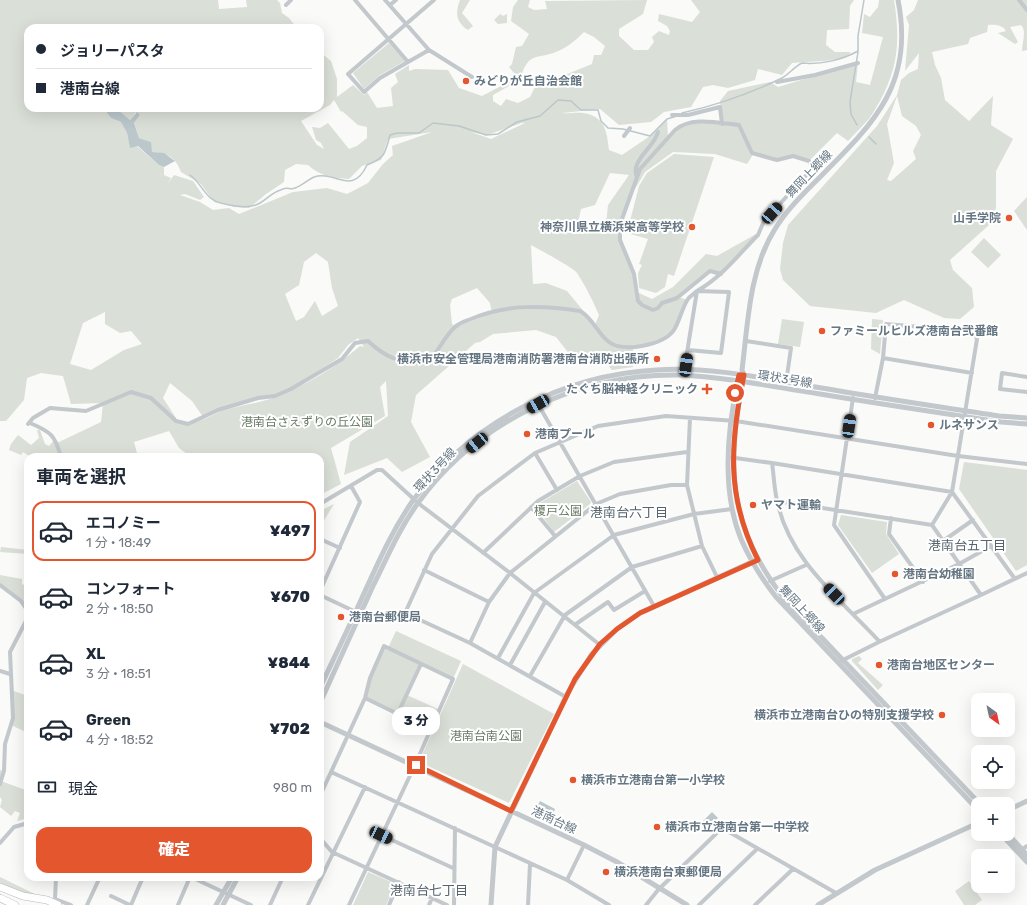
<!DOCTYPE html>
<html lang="ja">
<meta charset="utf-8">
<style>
:root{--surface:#fff;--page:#f2f2f3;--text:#1f2937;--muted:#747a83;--line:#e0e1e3;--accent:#e4572e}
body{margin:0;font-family:Rubik,"Noto Sans JP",sans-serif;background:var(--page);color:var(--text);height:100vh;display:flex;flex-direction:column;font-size:15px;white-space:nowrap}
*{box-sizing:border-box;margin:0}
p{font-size:13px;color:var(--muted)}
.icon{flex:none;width:22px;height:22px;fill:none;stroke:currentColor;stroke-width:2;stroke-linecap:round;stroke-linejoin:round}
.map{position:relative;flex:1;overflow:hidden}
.sheet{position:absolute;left:24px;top:453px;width:300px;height:428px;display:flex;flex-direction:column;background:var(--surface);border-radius:12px;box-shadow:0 4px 16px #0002}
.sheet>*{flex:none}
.top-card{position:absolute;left:24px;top:24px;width:300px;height:88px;border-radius:12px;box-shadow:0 4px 16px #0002;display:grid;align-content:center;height:88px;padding:0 12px;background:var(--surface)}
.needle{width:26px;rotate:147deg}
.tools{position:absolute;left:971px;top:693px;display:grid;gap:8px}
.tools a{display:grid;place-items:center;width:44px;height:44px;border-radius:8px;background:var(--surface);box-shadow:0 4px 16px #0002;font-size:20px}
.end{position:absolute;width:18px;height:18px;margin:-9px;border:5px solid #e4572e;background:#fff;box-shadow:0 0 0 2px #fff}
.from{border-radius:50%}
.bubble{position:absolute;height:28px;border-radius:12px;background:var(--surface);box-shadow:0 4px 16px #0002;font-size:13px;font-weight:800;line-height:28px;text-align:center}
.car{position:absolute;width:12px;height:24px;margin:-12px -6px;border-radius:5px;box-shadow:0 0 3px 1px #0007;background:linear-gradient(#222 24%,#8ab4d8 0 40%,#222 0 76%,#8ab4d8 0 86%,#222 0)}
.top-card b{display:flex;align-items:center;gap:14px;height:38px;font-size:15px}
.top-card b+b{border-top:1px solid var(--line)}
.top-card i{width:10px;height:10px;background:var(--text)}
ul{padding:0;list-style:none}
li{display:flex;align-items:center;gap:12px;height:60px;margin:0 8px 6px;padding:0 4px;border:2px solid transparent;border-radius:12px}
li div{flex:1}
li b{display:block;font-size:15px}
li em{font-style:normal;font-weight:800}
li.current{border-color:var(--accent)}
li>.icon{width:36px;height:36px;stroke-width:1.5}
h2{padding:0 12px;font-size:18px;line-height:48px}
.pay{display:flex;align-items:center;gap:10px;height:44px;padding:0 12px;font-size:15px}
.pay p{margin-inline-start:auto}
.button{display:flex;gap:8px;margin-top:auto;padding:8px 12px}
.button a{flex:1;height:46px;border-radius:12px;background:var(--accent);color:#fff;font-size:16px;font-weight:800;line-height:46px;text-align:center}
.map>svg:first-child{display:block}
.green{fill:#dadfd7;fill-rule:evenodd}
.water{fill:#bbc7cb}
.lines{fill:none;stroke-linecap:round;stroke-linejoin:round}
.stream{stroke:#bbc7cb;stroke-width:1.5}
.motorway-casing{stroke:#b4b9bd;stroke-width:8}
.minor{stroke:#c3c8cc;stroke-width:4}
.tertiary{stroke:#c3c8cc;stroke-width:5}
.motorway{stroke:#fff;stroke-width:7}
.route{stroke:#e4572e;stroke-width:5}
.poi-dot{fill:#e4572e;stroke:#fff;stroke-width:1.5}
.labels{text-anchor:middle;stroke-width:4;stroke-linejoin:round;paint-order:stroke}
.poi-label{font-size:12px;font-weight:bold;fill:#657683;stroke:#fff;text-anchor:start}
.street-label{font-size:12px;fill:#657683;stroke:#fff}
.park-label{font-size:12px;fill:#687a64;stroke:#fff}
.neighbourhood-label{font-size:13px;fill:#57646e;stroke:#fff}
</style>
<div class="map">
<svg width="1027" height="905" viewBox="0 0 1027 905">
<rect width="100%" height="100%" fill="#fafaf8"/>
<!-- green -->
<path class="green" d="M0,0H218L219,9L247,7L246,0H277L280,3L282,13L289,18L297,28H28V108H103L111,118L121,122L127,133L130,147L137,146L159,165L164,167V175L171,178L167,185L174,175L193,181L204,197L200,200L185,194L180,195L200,202L213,210L229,208L239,214L293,192L327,188L347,194L368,183L383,164L393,155L392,146L432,132L388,139L381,160L362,166L349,179C333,178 320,176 308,165L296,164L285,170L284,182L266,194L249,208L235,207L214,202L201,184L181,172C176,157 167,153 151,152V142L139,138L134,123L140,115L136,112L130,120L116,108H320V52L331,61L337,79V97L353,85L364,95L367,92L377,108L393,106L391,88L398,82L395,74L409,65V71L415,69L448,70L459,88L482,96L501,86L512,75L524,81L516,82L493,95V101L501,106L506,99L518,103L530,97L535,87L592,64L594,55H601L605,46L594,37L584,32C576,40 567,48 556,52C536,60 530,51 521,76L514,73L509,67L512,64L516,47L522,46L529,34L511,21L513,7L518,0H530L528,7L534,10L547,9L545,1L647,0L643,14L619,29V36L634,50H648L654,42L652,37L659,31L669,35L670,31L667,26L658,21L659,14L692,22L700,12L691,0H854L850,6L849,29L827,30L826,45L835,52H851C842,63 806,61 792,63L782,75L758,69L755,80L728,88L713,85L703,87L691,107L664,112L651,122L619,125L600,109L562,113C569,114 580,111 588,114C606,119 607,134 609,150L622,155L650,136L667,119L668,138C685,118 698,122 722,124L720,101L728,91L770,82L778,87L858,63L856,82L870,85L883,37L862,33L864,14L870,17L878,7L879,0H894C900,38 899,66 880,101C876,107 872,116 867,121C861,128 854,134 848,141L837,133L809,161L793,156L777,160L754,153L747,164L715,154L673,152L645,172L635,189L637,178L619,222L620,239L634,275L638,298L639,293L652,299L673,287L706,254L717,256L756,234L754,239L720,275L710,271L678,297L688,300C674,335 668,337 633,348V367L612,370C602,356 590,358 575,361L556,337L536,330L493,334L480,342L475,343L416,395L411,422L430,457L402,472L387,458L344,475L350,442L388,416L386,381L380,387L385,416L331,448L341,484L320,495V457H191L179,448L169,431L134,442L138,457H31L23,452L21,455L9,450L11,444L18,435L31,445L39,438L37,430H40L45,444L49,446L55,439L57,443L101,422L103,403L71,404L63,376L41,373L27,378L24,400L6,421H0ZM334,100L341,112L342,111L358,125L367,127V138L357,146L349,149L328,123L320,128L312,127L316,140L321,143L324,149L317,145L301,121L330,105ZM522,123H525L491,139L471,132L487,135ZM610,173L629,175L608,205L606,224L592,233L578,223L581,209L595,205ZM531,245C540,250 572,267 577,273C585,285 593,301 599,315L595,325L567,291L546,283L533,284ZM316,253L328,262L332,288L338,306L322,316L315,301L304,317L296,321L285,294L299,285L304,262ZM477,288L490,303L492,313L456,327L452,324L450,305L452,299ZM105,312V324L120,333L131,331L142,344L124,350L91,370L70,364L83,323ZM358,338L364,347L360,346C336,367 305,386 275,397C258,404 239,405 222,411C207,417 192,428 176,421V418L163,398L170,383L192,401L203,417L231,406L258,398L275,396L291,389L338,358L348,345Z
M460,0H470L462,13L473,26L468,30C456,22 455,13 460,0Z
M918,0H1027V50L1022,51C1022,42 1027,31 1021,25L1010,27L1018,42L1015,44L998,33L1006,31C1003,25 995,24 988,25L987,32L970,38L968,44L932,52L935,65L941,78L945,100L969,121L993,96L991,125L1013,139L996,171V208L989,225L950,260L953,270L972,288L974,307L960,319L944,318L904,300L876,313L810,306L783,280L780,269L783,243L788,225L877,126L897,95L901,80L909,73L918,69L919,53L905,71L909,25L906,17L914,10ZM897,96L902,116L916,126L921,135L913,151L916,159L891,181L887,180L894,163L887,124Z
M500,14L503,16L507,14V23L498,24L494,20Z
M389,43L405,61L380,75L364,89L353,73Z
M674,154L714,157L674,276L668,274L665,287L656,293L639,288L638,273L642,265L639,264L648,239L627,233L639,186L647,173Z
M1027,197V230L1014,211Z
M984,238L1001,255L988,268L971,252Z
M782,319L804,322L800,347L778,344Z
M872,319L883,320L880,354L871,349Z
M964,462L1027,470V565L1016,571L959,489Z
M577,481L591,502L590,504L554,532L535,506Z
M334,504L320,527V511Z
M841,515L887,522L886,534L899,554L872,573L838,525Z
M1,547L28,550V554L0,552Z
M0,575L22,579V584L23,585L28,580V611L24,605L0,585Z
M396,631L461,661L453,679L421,664L407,695L440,710L431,730L365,698L370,678L384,646L388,648Z
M859,656L862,659L858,663L883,685L878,690L852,661V659Z
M463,664L554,714L509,803L419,762Z
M11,690L28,696L24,708L28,716V733L11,725L13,718Z
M0,770L4,771L1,781L28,791V818L17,821L20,813L15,811L11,816L0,807L2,800L0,797Z
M368,872L396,884L386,905H353Z
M0,877L47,900L0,887Z
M969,881L982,900L975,905H964L955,891Z"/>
<!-- water -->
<path class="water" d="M103,108H116L130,120L137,112L140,115L134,123L139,138L151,142L152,152L164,153L175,161L164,167L159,165L138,146L130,148L127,133L121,122L111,118Z
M540,801L555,809L553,814L538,805Z
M712,812L718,818L705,830L700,824Z"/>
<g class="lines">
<!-- stream -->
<path class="stream" d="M682,113C718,105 749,94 782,78C789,74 794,67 802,63C820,65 842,60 858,51V36L864,0
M857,125L851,114L850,102L858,52
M869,137L876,144
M190,175C200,182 204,194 212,199C218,204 229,205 236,206C265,210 263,195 283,189C287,187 291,190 295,188C302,186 307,180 314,177C335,170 352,197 367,165C385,158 385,154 390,135L397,133H419L433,123L459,126L486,135L498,134L517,122L540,116L558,100L571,101L581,110H598L601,121L608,128L623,129L650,136L667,119L677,116"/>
<defs>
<path id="motorway" d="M0,887L23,896L47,900L58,905
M0,898L15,905"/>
</defs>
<!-- motorway casing -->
<use href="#motorway" class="motorway-casing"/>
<!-- minor -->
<path class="minor" d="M355,0L408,62
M385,0L429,50L472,77
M1019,0L1027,10
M286,5L291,0
M390,5L396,0
M429,50L380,78L364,92L348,74L434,0
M777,82L815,75L858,63
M672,115H688L720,107L722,124
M624,136L630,128
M637,177C629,162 656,145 658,132
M746,341L791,348L786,383
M883,358L972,373
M684,371L697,291C720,278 736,258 754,239L758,235L764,221L813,168L809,161L793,156L777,160L752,153L739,125C718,123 692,116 675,130L640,169L622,219L620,234V240L634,274L638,301L642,305L653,310L658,308L662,303L677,298L710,271L721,274
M1027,377L1002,373L1000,389L1027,392
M853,398L834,525L885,599
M538,404L654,606
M690,418L687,485L702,546L717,577
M30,423C51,432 55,435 61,457
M28,424L33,418L50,408L86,411L131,392L151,398L176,421L188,424L218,410L258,398L275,396L291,389L342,359L355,343L368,341C386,358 402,364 427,363C438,353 443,338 455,327C459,323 466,321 471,319C506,304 543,305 580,311C593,318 597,333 609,342C624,353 663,345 674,330C680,320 682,308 688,299C690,296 694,294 697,291L729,292L721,353L688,350
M535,453L557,490
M728,457L772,463C774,476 774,488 777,500C788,559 840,599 879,641
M772,463L952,492L1015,579
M777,501L932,525
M320,504L377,470H382L418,503L510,573L600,645
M531,507L555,536
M891,518L889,534L923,582
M320,539L340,548
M943,541L973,520
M483,553L538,501L580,476L614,462L687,452
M424,570L489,602L470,643L566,697
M770,581L806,565
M0,585L21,601L28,611
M320,591L360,502L351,486
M320,595L358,613
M981,595L1027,573
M489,602L510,573L596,504L620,494L671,485H687
M853,614L959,564L991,546
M576,624L608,602L614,610L645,591
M470,643L405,613L432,554L478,496L535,453L598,426L666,416L736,421L958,456L1027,464
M27,656H28
M498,658L534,593L614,535L694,514L732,509
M841,661L879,642L981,595L932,525L952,492L977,339C972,327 964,329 953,330L886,324L883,358L875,398
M510,665L545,602
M0,671L10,674
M530,676L565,615L632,567L702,546
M28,678V682
M365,698L431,730
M398,713L421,664
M331,772L567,880L609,905
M26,780L28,775
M0,784L4,771L5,744L13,718L10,652L28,617
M320,796L365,698L370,678L384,646L453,679L415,765L349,905
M381,835L453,868
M320,838L332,852L447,905
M0,843L14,827L28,823
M1020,851L1027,846
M56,877L55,899L71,905
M191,877L251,905
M35,878V877
M567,880L584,845
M111,896L130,905
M87,905L100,877
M131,905L143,877
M178,905L190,877
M270,905L283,877
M308,905L365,787
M389,905L399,882
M429,905L432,898
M454,905L455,828
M528,905L530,864
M646,905L658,890L722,828L836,893
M699,905L757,849
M755,905L793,869"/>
<!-- tertiary -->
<path class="tertiary" d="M898,0C915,86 872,125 816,181C801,196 786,211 775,229C749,270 748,323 742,370L744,375C726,462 727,525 783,597L980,804
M738,380C727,431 721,490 741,539C750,560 762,579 776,597L978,810
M320,688C334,658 348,629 361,600C377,565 392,530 414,499C471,423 562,375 656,370C712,366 772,380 828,389C885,399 942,407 999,416L1027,418
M320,703C338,664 355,625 373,586C387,558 399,529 418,503C477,421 579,373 680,375C727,377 774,387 820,394C880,404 941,413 1001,422L1027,424
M320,722L584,845L617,862L687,905
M1008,810L1027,801
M1001,834L1027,862
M1008,834L1027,855
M216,905L232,877
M223,905L238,877
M491,905L495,847L567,694L591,655L617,629L640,613L754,561
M818,905L875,870L978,823"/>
<!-- motorway -->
<use href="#motorway" class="motorway"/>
</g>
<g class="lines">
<!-- route -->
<path class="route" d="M416,765L511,811L575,679L600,644L617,629L640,613L758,560C726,497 730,443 744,375H739L735,393"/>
</g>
<!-- markers -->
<g class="poi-dot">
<circle cx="466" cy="81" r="4"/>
<circle cx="1009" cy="218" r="4"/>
<circle cx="692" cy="227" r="4"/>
<circle cx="822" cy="331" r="4"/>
<circle cx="657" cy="359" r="4"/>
<path d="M705 383h4v4h4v4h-4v4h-4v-4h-4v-4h4z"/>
<circle cx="931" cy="425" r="4"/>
<circle cx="527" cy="434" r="4"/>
<circle cx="753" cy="505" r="4"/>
<circle cx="895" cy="574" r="4"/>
<circle cx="341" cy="617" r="4"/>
<circle cx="879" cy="665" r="4"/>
<circle cx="942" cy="715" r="4"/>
<circle cx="573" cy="780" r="4"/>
<circle cx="657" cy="827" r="4"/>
<circle cx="606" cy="872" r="4"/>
</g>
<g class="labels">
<!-- poi labels -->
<g class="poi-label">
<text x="474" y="85">みどりが丘自治会館</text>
<text x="1001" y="222" text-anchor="end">山手学院</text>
<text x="684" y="231" text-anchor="end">神奈川県立横浜栄高等学校</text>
<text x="830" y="335">ファミールヒルズ港南台弐番館</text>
<text x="649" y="363" text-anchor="end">横浜市安全管理局港南消防署港南台消防出張所</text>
<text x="698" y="393" text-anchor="end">たぐち脳神経クリニック</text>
<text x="939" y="429">ルネサンス</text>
<text x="535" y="438">港南プール</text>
<text x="761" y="509">ヤマト運輸</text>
<text x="903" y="578">港南台幼稚園</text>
<text x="349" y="621">港南台郵便局</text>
<text x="887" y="669">港南台地区センター</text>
<text x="934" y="719" text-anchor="end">横浜市立港南台ひの特別支援学校</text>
<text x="581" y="784">横浜市立港南台第一小学校</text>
<text x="665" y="831">横浜市立港南台第一中学校</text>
<text x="614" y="876">横浜港南台東郵便局</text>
</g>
<!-- street labels -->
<g class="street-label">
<text transform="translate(809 174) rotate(-46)" y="4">舞岡上郷線</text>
<text transform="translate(785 379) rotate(9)" y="4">環状3号線</text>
<text transform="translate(435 470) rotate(-47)" y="4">環状3号線</text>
<text transform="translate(802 609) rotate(47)" y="4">舞岡上郷線</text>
<text transform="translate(554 820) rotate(25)" y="4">港南台線</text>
</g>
<!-- park labels -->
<g class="park-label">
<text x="307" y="426">港南台さえずりの丘公園</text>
<text x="558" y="515">榎戸公園</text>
<text x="486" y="740">港南台南公園</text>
</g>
<!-- neighbourhood labels -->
<g class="neighbourhood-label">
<text x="629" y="517">港南台六丁目</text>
<text x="967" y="550">港南台五丁目</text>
<text x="429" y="895">港南台七丁目</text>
</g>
</g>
</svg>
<div class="tools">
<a><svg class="needle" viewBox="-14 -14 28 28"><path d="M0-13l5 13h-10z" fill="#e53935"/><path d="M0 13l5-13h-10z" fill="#747a83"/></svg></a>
<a><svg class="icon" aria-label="locate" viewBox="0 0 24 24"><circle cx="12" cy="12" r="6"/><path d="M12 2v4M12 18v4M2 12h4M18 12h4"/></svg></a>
<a>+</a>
<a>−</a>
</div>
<i class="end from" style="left:735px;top:393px"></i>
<i class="end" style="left:416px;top:765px"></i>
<div class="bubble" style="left:392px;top:707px;width:48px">3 分</div>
<i class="car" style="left:772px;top:213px;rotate:42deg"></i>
<i class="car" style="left:686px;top:365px;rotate:8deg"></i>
<i class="car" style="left:538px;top:404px;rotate:240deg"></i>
<i class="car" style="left:849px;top:426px;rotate:8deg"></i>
<i class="car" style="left:477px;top:443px;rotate:231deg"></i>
<i class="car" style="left:834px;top:594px;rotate:316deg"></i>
<i class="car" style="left:381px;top:835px;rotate:115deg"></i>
<div class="top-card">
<b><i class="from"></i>ジョリーパスタ</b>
<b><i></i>港南台線</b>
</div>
<section class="sheet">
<h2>車両を選択</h2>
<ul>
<li class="current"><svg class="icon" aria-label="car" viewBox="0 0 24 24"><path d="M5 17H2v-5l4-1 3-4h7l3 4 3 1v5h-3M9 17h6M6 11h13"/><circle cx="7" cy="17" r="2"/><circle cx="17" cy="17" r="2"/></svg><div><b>エコノミー</b><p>1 分 · 18:49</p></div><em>¥497</em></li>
<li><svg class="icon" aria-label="car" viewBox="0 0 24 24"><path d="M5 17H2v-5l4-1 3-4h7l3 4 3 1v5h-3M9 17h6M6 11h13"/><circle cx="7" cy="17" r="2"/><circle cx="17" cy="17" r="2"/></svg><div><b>コンフォート</b><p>2 分 · 18:50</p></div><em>¥670</em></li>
<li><svg class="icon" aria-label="car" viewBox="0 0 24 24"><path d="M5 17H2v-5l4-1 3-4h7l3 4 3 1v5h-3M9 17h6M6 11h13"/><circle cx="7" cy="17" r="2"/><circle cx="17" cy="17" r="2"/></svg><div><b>XL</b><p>3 分 · 18:51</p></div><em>¥844</em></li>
<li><svg class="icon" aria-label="car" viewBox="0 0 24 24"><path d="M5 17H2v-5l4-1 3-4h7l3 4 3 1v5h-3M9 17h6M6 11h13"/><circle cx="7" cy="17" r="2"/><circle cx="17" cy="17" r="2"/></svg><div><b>Green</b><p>4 分 · 18:52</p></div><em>¥702</em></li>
</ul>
<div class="pay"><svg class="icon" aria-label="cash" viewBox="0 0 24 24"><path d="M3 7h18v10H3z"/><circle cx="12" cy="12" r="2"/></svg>現金<p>980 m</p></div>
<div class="button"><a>確定</a></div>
</section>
</div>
